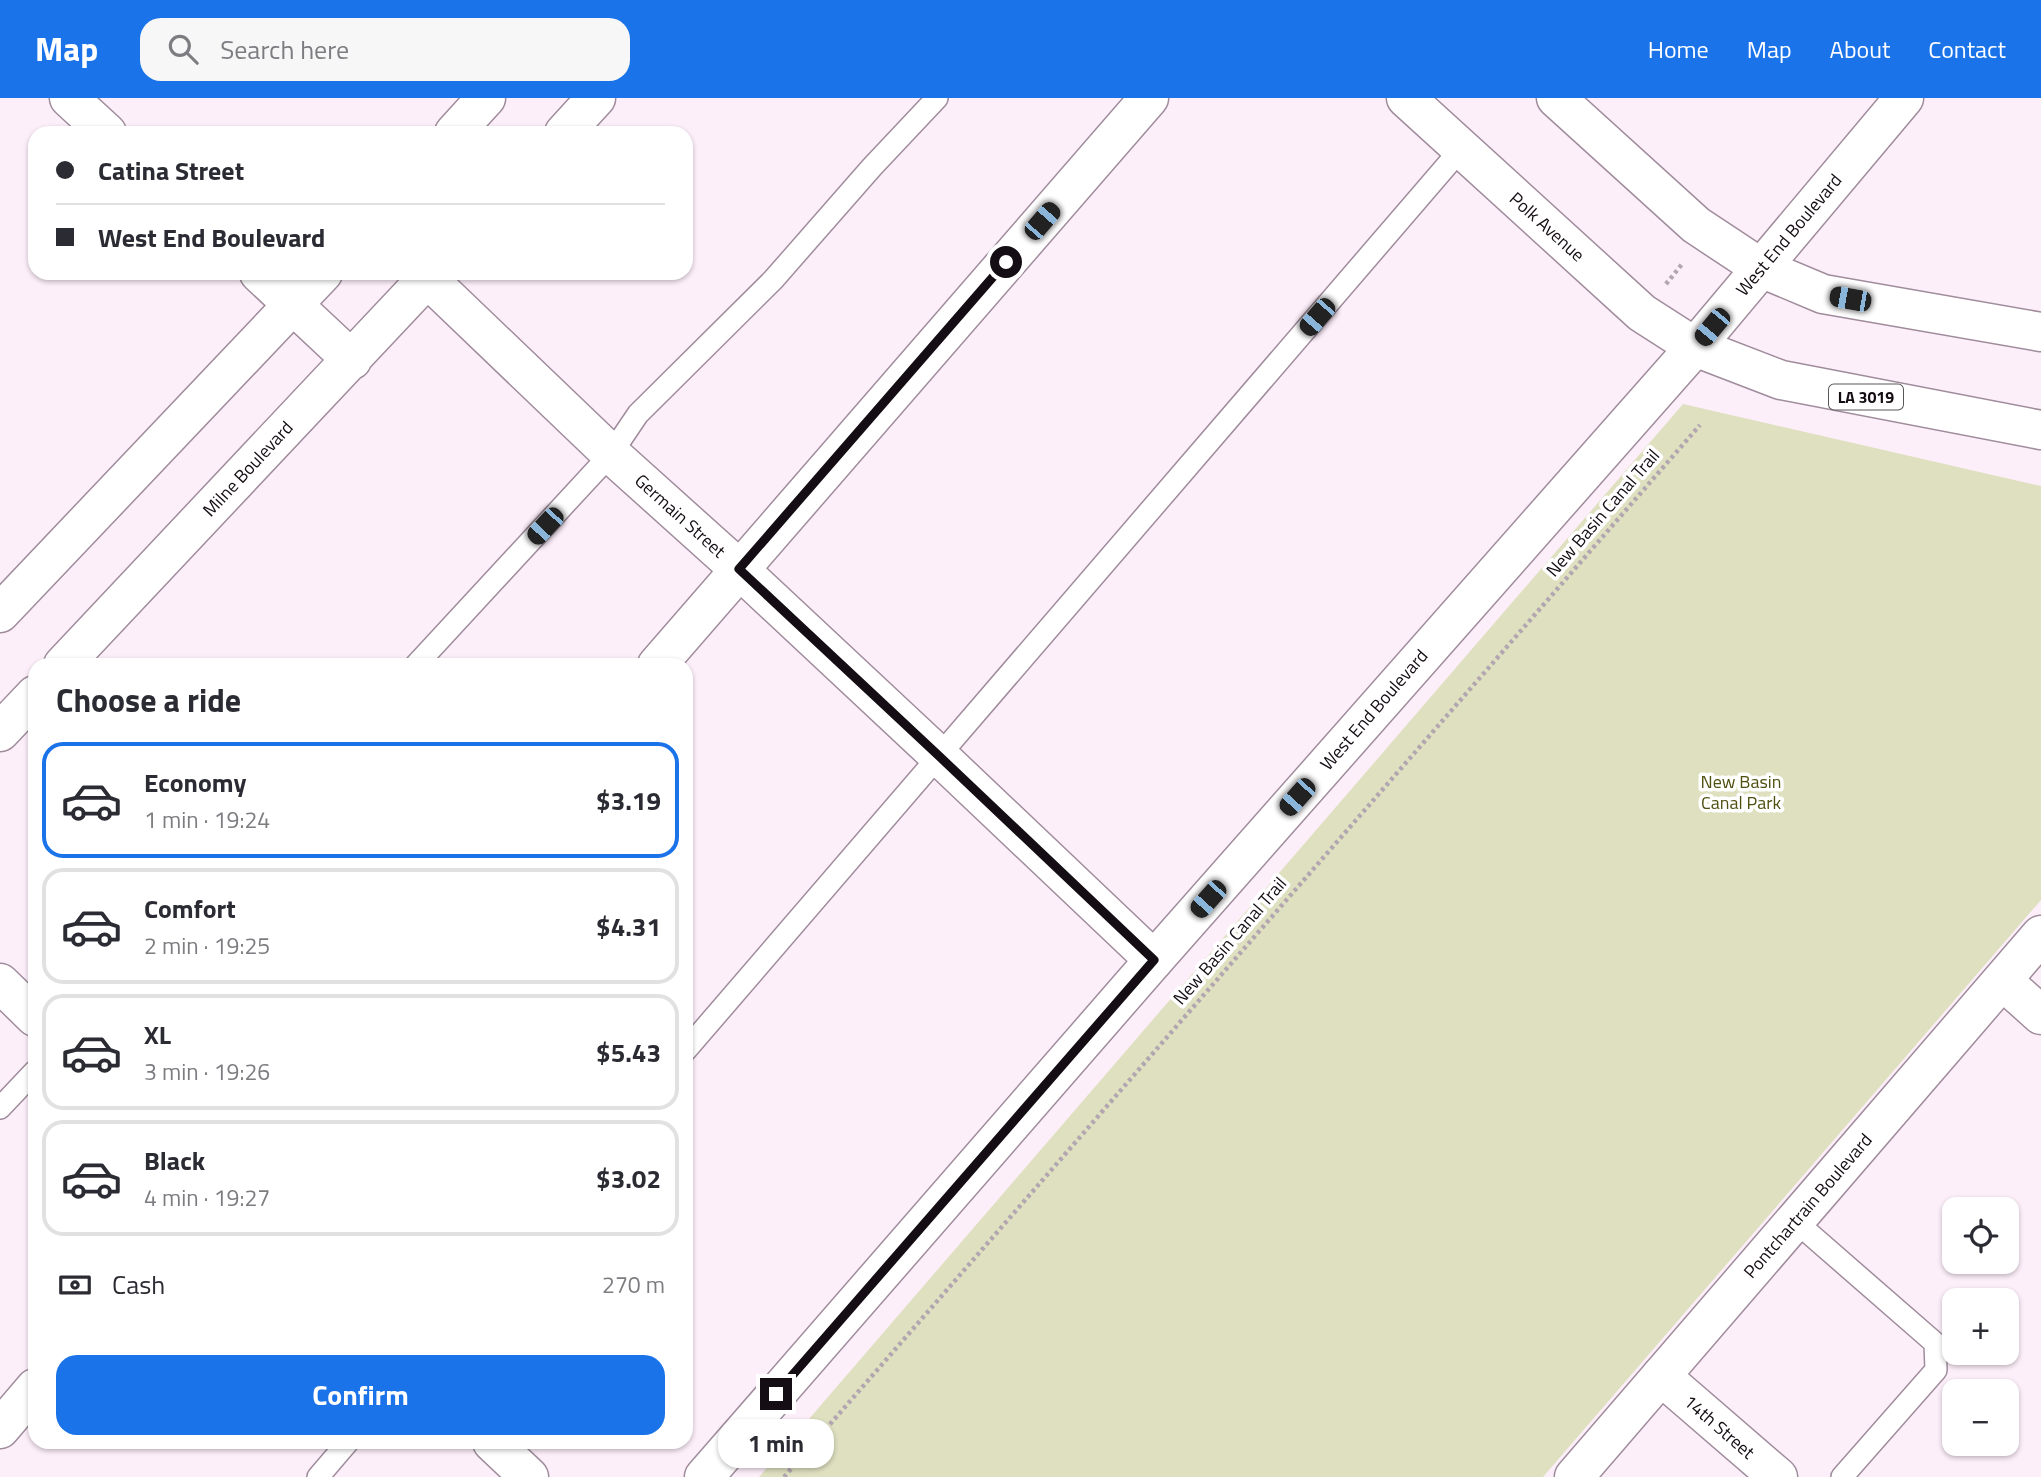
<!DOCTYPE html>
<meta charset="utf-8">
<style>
:root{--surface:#fff;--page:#f7f7f7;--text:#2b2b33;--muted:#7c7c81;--line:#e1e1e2;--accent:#1a73e8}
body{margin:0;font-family:"Titillium Web",sans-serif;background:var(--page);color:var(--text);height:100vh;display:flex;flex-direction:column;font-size:26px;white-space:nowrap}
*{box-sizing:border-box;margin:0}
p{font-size:23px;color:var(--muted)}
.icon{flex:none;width:38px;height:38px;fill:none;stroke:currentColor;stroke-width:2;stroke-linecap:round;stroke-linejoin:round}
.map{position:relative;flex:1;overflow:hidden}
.panel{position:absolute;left:28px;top:560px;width:665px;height:791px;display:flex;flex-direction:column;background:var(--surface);border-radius:21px;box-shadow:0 2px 5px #0004}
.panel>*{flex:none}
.banner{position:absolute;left:28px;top:28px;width:665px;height:154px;border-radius:21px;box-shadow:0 2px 5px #0004;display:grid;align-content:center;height:154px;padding:0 28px;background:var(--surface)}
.fabs{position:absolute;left:1942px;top:1099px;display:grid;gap:14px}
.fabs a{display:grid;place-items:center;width:77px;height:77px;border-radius:14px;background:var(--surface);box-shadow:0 2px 5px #0004;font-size:35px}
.end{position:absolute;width:32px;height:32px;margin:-16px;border:9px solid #140d13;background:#fff;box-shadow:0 0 0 4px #fff}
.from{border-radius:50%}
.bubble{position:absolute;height:49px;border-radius:21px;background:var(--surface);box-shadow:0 2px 5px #0004;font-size:23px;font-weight:700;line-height:49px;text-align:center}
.car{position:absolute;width:21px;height:42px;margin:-21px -10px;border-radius:9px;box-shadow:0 0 5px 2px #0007;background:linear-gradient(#222 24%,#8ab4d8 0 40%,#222 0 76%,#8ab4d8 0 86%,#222 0)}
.banner b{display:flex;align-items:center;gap:24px;height:66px;font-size:26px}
.banner b+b{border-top:2px solid var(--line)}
.banner i{width:18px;height:18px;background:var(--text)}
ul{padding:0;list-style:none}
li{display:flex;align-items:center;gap:21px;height:116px;margin:0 14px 10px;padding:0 14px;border:4px solid var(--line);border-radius:21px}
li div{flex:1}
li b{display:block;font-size:26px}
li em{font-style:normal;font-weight:700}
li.on{border-color:var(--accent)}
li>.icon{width:63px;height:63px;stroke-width:1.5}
h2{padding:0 28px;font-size:32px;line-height:84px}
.pay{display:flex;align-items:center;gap:18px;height:77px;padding:0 28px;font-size:26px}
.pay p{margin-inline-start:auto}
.cta{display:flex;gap:14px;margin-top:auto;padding:14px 28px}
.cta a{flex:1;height:80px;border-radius:21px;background:var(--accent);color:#fff;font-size:28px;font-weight:700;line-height:80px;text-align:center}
header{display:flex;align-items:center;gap:42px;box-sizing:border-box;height:98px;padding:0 35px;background:var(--accent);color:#fff}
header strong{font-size:33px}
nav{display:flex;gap:38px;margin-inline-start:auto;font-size:24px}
.search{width:490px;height:63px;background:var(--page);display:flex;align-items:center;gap:18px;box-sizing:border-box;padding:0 24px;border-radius:21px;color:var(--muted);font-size:26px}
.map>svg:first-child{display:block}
.green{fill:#dfe0c0}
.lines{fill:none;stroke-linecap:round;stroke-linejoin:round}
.lane-casing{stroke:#a08c9c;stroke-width:24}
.street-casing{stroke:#a08c9c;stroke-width:41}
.secondary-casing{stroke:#a08c9c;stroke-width:41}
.primary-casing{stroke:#a08c9c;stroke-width:41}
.path{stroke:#b2a6b0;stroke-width:4.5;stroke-dasharray:3.5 3.5;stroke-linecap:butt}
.lane{stroke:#fff;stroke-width:21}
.street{stroke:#fff;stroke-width:38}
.secondary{stroke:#fff;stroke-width:38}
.primary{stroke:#fff;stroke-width:38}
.route{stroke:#140d13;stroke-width:9}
.labels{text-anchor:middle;stroke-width:7;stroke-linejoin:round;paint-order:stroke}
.shield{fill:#fff;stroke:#5a565a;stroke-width:2}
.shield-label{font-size:16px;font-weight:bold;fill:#140d13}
.street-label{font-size:18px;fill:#140d13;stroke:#fff}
.park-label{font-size:18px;fill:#4f4f10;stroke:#fff}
</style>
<header>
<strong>Map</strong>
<div class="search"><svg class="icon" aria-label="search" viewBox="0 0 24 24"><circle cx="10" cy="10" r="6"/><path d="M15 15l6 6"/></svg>Search here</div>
<nav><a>Home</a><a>Map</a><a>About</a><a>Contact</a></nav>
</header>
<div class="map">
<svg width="2041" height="1379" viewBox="0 0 2041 1379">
<rect width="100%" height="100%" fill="#fdeffa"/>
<!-- green -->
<path class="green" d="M1683,306L2041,388V802L1543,1379H759Z"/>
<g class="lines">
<defs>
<path id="lane" d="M416,567L611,356L638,316L773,182L872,69L937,0
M686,952L1461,51
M0,1010L35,973
M1795,1123L1935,1245L1936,1272L1842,1379
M318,1379L348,1344"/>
<path id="street" d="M69,0L107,35
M1406,0L1642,215L1695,249
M1556,0L1696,127L1761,170
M454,35L486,0
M564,35L596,0
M259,175L352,262
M422,175L611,356L739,471L939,658L1154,862
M0,515L323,175
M63,567L432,175
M657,567L1149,0
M0,634L35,597
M2003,883L2041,917
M0,885L35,919
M1661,1278L1778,1379
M0,1331L35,1290
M492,1344L529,1379"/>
<path id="secondary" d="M704,1379L1154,862L1695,249L1904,0
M1574,1379L2041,837"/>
<path id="primary" d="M1761,170L1823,196L2041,234
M1695,249L1781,282L2041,332"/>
</defs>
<!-- lane casing -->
<use href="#lane" class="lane-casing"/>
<!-- street casing -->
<use href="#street" class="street-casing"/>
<!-- secondary casing -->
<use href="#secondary" class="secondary-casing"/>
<!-- primary casing -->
<use href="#primary" class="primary-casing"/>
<!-- path -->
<path class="path" d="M1666,186L1683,165
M784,1379L1700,327"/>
<!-- lane -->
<use href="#lane" class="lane"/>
<!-- street -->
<use href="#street" class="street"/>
<!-- secondary -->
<use href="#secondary" class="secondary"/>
<!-- primary -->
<use href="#primary" class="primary"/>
</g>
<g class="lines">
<!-- route -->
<path class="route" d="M776,1296L1154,862L939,658L739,471L1006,164"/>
</g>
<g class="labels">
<!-- shield labels -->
<rect class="shield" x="1829" y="286.5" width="74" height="25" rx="5"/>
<g class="shield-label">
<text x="1866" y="305">LA 3019</text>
</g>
<!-- street labels -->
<g class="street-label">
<text transform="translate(1547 129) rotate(42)" y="6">Polk Avenue</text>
<text transform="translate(1789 137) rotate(-50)" y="6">West End Boulevard</text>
<text transform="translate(248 371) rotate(-47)" y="6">Milne Boulevard</text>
<text transform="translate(1603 415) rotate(-49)" y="6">New Basin Canal Trail</text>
<text transform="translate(680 418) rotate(42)" y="6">Germain Street</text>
<text transform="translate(1374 612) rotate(-49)" y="6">West End Boulevard</text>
<text transform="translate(1230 843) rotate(-49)" y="6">New Basin Canal Trail</text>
<text transform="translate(1808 1108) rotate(-49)" y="6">Pontchartrain Boulevard</text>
<text transform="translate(1719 1329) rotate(41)" y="6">14th Street</text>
</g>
<!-- park labels -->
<g class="park-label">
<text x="1741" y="690">New Basin<tspan x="1741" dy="21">Canal Park</tspan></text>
</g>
</g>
</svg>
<div class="fabs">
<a><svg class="icon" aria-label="locate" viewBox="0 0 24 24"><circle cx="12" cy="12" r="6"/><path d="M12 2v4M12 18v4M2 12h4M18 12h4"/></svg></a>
<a>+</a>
<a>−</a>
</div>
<i class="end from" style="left:1006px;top:164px"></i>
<i class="end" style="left:776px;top:1296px"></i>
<div class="bubble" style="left:718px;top:1321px;width:116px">1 min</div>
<i class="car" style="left:1042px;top:123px;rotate:41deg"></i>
<i class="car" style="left:1850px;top:201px;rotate:280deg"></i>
<i class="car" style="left:1317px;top:219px;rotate:221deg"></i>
<i class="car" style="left:1712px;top:229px;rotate:220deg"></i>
<i class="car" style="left:545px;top:428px;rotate:223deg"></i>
<i class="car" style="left:1297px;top:699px;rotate:222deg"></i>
<i class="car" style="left:1208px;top:801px;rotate:222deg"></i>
<div class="banner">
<b><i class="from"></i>Catina Street</b>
<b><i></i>West End Boulevard</b>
</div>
<section class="panel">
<h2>Choose a ride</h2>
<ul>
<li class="on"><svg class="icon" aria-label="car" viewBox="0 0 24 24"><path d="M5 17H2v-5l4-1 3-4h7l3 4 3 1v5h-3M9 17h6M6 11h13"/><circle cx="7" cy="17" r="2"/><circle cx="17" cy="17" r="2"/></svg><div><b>Economy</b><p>1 min · 19:24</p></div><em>$3.19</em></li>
<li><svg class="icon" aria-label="car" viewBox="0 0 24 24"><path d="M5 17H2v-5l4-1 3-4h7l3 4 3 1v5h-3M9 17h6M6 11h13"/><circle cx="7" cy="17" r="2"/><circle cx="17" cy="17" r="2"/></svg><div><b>Comfort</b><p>2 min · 19:25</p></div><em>$4.31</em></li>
<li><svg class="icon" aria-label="car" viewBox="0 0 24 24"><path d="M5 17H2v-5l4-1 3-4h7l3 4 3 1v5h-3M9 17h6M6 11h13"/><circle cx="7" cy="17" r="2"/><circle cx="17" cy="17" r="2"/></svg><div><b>XL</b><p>3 min · 19:26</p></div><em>$5.43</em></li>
<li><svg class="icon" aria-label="car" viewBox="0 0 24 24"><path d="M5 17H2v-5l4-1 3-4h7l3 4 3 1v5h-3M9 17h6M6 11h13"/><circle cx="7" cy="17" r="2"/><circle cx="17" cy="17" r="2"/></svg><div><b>Black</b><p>4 min · 19:27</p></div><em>$3.02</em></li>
</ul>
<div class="pay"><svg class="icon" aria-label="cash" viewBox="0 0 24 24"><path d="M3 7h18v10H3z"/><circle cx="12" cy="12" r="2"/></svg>Cash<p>270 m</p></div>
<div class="cta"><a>Confirm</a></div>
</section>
</div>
